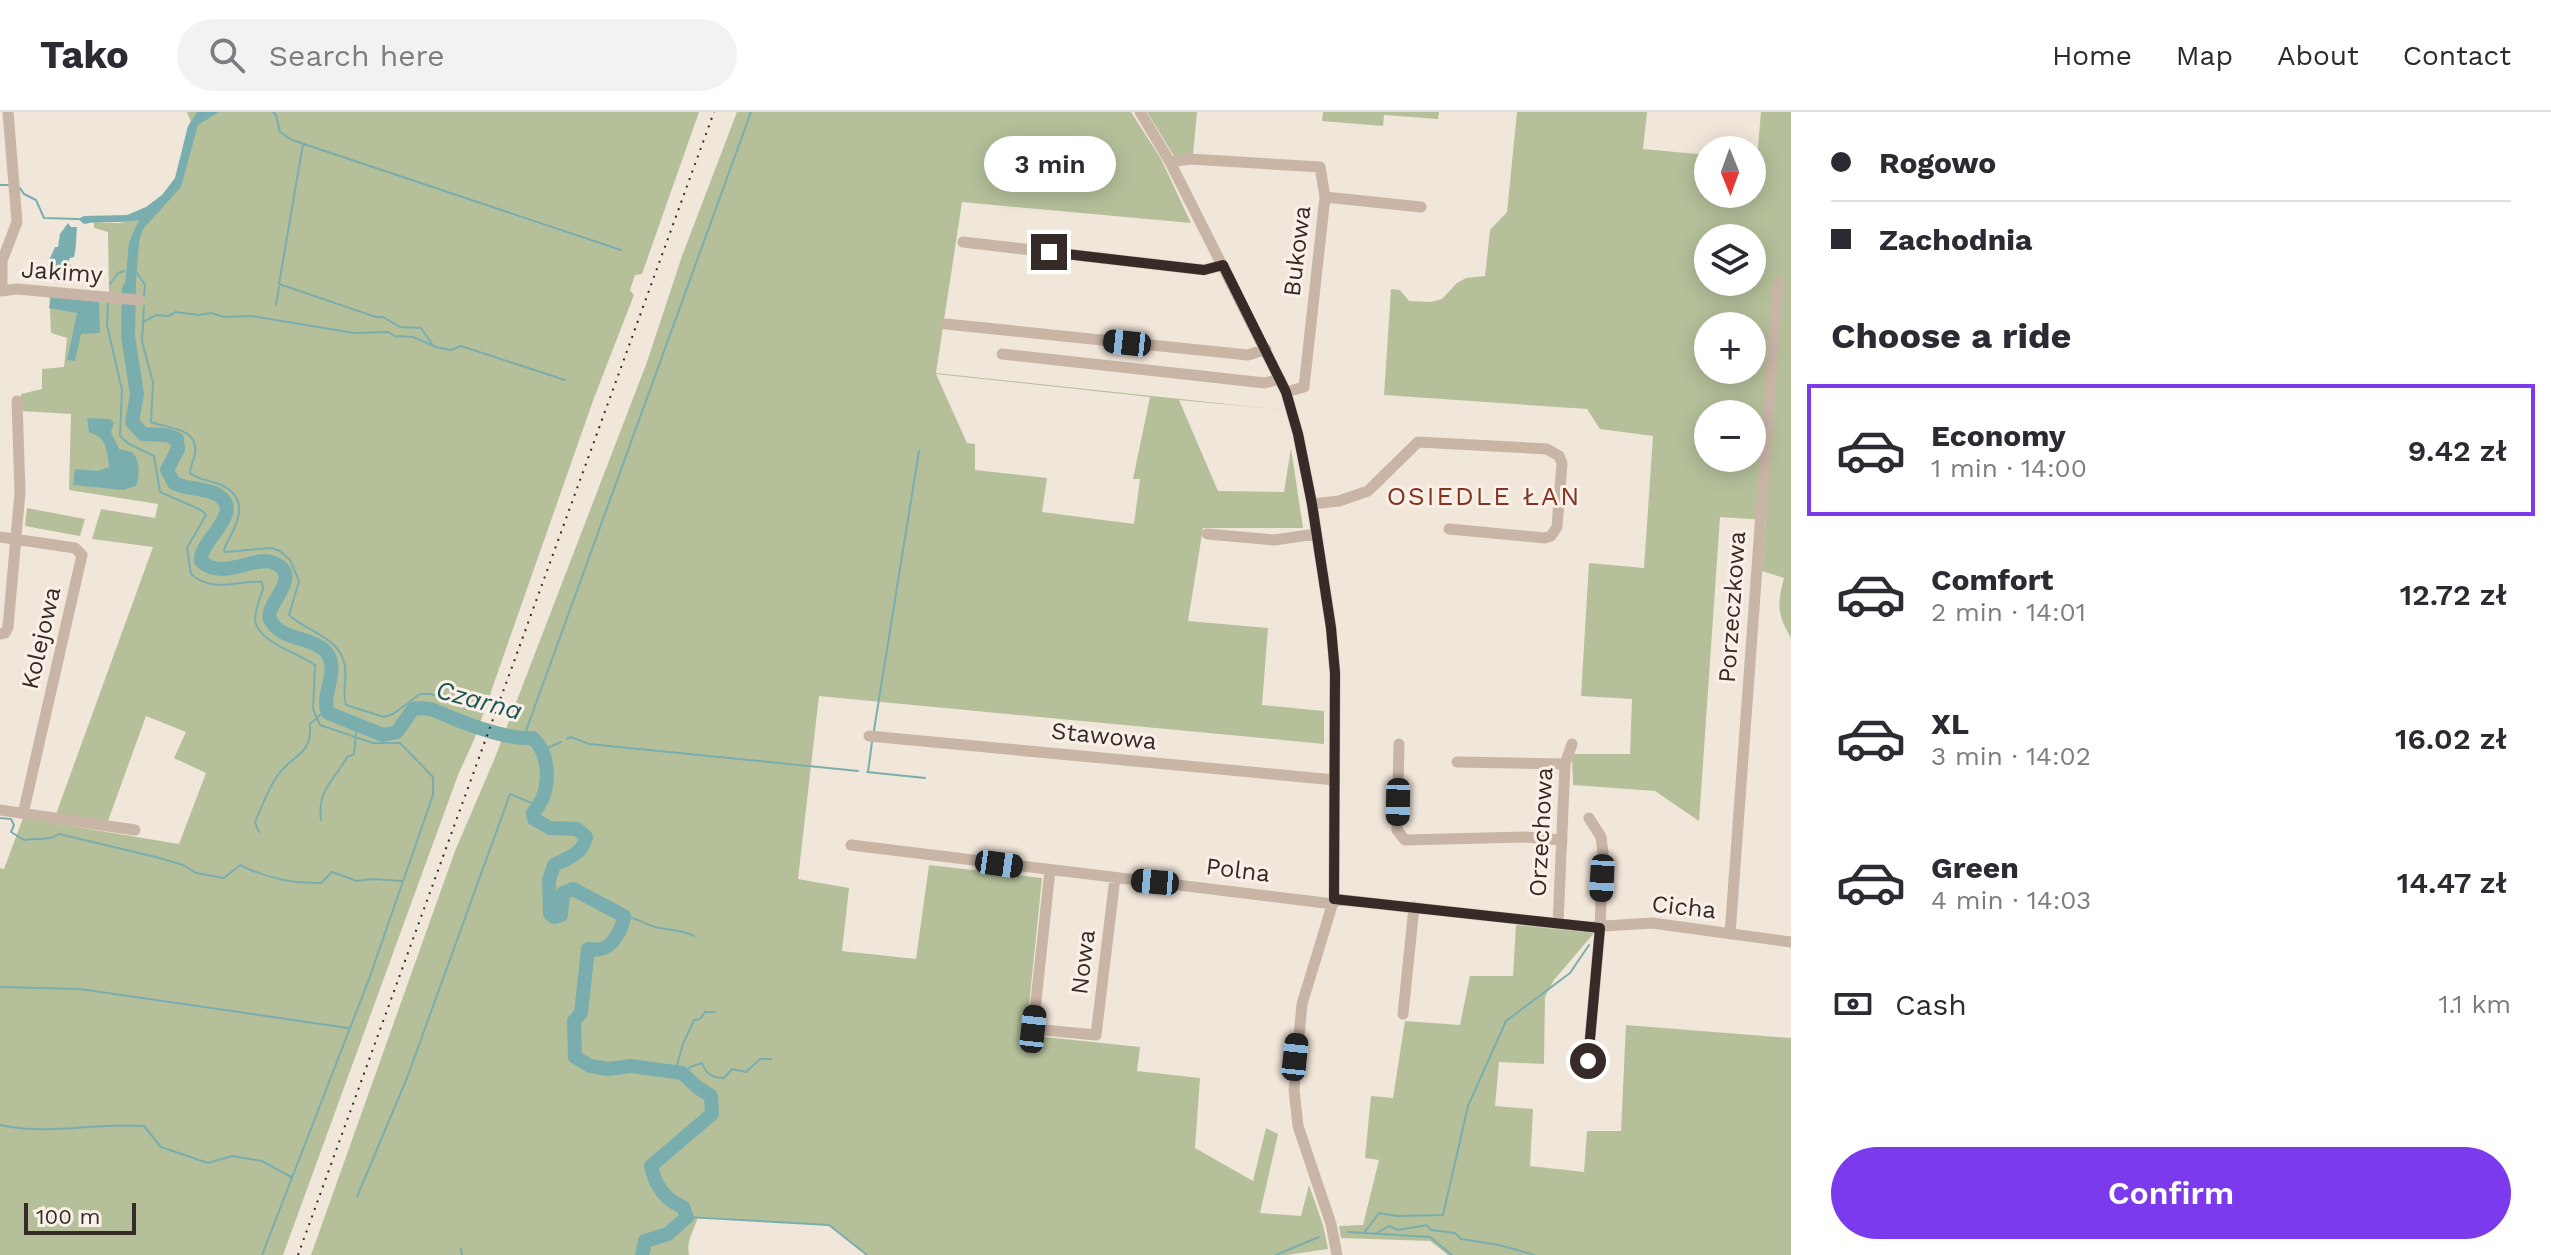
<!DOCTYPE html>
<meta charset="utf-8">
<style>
:root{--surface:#fff;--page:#f2f2f3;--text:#2b2b33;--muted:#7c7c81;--line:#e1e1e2;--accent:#7c3aed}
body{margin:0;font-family:"Work Sans",sans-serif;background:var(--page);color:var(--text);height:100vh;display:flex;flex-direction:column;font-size:30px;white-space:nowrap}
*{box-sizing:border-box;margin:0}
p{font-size:26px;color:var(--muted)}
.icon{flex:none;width:44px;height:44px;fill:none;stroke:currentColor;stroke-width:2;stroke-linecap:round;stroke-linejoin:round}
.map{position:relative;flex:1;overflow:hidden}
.details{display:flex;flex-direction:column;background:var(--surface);width:760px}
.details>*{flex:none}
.banner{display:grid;align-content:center;height:176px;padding:0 40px;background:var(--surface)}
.needle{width:52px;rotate:179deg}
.controls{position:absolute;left:1694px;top:24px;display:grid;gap:16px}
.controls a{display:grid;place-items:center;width:72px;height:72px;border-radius:50%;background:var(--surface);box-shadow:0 4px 20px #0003;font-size:40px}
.scale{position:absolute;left:24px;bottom:20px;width:112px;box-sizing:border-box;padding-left:8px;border:4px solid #362b27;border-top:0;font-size:22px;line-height:28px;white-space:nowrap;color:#362b27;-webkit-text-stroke:6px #f9f0e7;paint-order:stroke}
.end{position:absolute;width:36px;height:36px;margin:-18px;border:10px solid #362b27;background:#fff;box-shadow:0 0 0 4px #fff}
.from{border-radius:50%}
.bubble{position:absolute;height:56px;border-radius:28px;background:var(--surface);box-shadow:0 4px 20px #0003;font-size:26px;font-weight:600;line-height:56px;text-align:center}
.car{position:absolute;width:24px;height:48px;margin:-24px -12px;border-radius:10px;box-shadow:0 0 6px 2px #0007;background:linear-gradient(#222 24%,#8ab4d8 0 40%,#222 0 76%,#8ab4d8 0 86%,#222 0)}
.banner b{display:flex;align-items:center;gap:28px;height:76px;font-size:30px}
.banner b+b{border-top:2px solid var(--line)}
.banner i{width:20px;height:20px;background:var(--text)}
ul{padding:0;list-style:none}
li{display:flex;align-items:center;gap:24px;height:132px;margin:0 16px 12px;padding:0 24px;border:4px solid transparent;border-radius:0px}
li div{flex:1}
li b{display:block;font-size:30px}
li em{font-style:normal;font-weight:600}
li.current{border-color:var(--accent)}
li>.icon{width:72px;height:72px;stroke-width:1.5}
h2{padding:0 40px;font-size:36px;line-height:96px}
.pay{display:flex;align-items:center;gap:20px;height:88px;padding:0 40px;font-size:30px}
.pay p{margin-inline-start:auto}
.action{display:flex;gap:16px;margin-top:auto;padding:16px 40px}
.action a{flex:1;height:92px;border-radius:48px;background:var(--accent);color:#fff;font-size:32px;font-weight:600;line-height:92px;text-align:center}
header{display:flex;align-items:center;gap:48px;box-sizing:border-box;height:112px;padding:0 40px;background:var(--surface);border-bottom:2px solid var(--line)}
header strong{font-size:38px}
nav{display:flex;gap:44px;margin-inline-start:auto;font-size:28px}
.search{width:560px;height:72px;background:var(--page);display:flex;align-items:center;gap:20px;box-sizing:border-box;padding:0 28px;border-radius:44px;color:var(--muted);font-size:30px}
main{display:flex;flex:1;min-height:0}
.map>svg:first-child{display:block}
.green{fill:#b5c09b;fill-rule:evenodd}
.water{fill:#7aaeae}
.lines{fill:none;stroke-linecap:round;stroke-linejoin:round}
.stream{stroke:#7aaeae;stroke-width:2}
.river{stroke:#7aaeae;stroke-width:14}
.minor{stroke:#c9b5a6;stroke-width:11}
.rail{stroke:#362b27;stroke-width:2;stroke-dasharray:2 6;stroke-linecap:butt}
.route{stroke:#362b27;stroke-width:10}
.labels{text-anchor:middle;stroke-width:6;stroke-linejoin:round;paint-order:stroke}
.street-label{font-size:24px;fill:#362b27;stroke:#f9f0e7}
.neighbourhood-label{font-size:26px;letter-spacing:2px;fill:#843421;stroke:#f9f0e7}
.water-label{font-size:26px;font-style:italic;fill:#1d5657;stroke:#f9f0e7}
</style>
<header>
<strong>Tako</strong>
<div class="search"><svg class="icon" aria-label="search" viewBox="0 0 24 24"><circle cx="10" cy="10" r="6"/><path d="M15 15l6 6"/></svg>Search here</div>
<nav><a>Home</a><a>Map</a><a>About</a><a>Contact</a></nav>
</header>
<main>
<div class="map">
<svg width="1791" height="1143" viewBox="0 0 1791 1143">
<rect width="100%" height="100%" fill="#f1e6da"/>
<!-- green -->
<path class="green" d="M187,0H699L642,162L635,163L630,178L634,183L594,286L474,628L458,663L283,1143H0V756L4,757L23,706L179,732L206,661L174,646L186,620L146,604L108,709L56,702L153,435L92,427L101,397L155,406L158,392L69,378L71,302L21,299V282L42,277V257L64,255L67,226L51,221L49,178L109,183L108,120L94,116V110L119,111L140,107L178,72L192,13Z
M737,0H1131L1161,47L1191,111L962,90L936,261L1284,298L1179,288L1218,379L1284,380L1291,336L1303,416H1203L1188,509L1268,516L1262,593L1324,599V632L819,584L798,767L849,776L842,839L916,847L929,753L1042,766L1026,923L1140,935L1137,959L1200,966L1195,1036L1253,1069L1266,1016L1278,1022L1260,1101L1301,1104L1309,1073L1323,1113L1328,1137L1287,1143H867L829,1113L698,1105C694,1119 686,1128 689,1143H311L455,739L494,648L647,250L682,144ZM936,262L1150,285L1133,367H1140L1134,412L1042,400L1047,366L975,358V332L967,331Z
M1147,0H1197L1193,43L1174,44Z
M1323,0H1439L1438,7L1384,3L1383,14L1322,9Z
M1517,0H1647L1643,37L1708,43V82H1752V47H1757L1761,0H1791V526C1777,502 1777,493 1784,466L1762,459L1766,408L1720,405L1699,709L1655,679L1573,673L1572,642H1630L1632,587L1581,584L1589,451L1644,456L1653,324L1600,317L1587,297L1384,283L1391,177L1400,178L1409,189L1431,190L1442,187L1457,171L1466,166L1485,164L1490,118L1507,100ZM1708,126H1752V170H1708ZM1708,214H1752V258H1708ZM1708,302H1752V346H1708Z
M27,396L85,407L80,424L25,414Z
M1516,813L1594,821L1554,868L1545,885L1544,952L1499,950L1495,994L1533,997L1530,1054L1584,1060L1587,1019H1621L1626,913L1791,926V1143H1448L1430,1129L1341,1126L1339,1114L1363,1113L1379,1048L1365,1046L1371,984L1393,986L1405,909L1460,913L1470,864H1513Z"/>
<!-- water -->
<path class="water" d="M197,0H219L198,13L181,75L143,117L139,130L135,184L124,183L129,130L139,108C120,112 103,108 84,112L78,107L84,104L127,103L146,95L162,83L175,66L188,14Z
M68,111L71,115H77C76,124 77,133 74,145L70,146L68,150L72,155L68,170L61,171L48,167L50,146L55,135H58L60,122Z
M51,185L99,190L100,221L81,222L75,249L67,248L77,201L49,196Z
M87,306L110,307L114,311L111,320L119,337L132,340C140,347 140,364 136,374L123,378L73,373L75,357L98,359L109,355C108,340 105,322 89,321Z"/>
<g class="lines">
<!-- stream -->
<path class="stream" d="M273,0L276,3L280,20L292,28L621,138
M303,32L279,172L376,205H383L400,215L421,216L432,232
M0,73H10
M20,76L24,82L36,88L44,106L78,107
M137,161L145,173L144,184
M110,172L118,161L124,159
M108,192L107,213L122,278L120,324L129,332L154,344L160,380L201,398L206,403L187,436L191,462C214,482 235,468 262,470L263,476C261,485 255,497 255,507C256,530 299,541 315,553L313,597L320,613L373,631H400L433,665V683L369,867L262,1143
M276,193L279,175
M144,194L142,229L153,271L151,310C168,317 199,315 195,342C194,349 190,354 190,361C198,368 209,368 219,372C254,387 235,414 224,437L225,440L272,436L280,439L290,448L299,469L289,503C309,521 340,525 345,554C347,567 342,580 346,593L384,605L393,602L420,582H431L457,590
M143,210L156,203L168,204L176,200L198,203L211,201L224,205L251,204L354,221L388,220L395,224L413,225L436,235L451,238L461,234L565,268
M874,618L919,339
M523,627L751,0
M567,627L571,625L589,632L858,659
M543,638L561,630
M867,660L925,666
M868,660L872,630
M0,706L11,707L14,713L11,720L24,728C37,725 47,730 59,722L156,745L183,753L196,761L224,766L240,753C266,766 293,772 321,771L332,760L357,769L373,767L402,769
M321,708C317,676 335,669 347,645L354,642L357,612
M259,720L255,710C262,695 268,676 278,663C294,641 312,644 310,612L326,598
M624,804C634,805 639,809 649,813C664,819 680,816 694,824
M0,875L80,877L348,916
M675,960L683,932L694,908L700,907L705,900H715
M684,963L690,955L702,951C706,962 712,966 724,966L732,957L746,960L760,947H771
M0,1013C48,1024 96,1010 144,1014L161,1035L208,1051L232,1044L262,1049L291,1065
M357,1085L407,966L510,682L539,694
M687,1105L829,1113L867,1143
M1348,1120L1430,1125L1452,1143
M1364,1121L1379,1101L1397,1104L1443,1103L1468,994L1506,909L1570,861L1589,833
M1375,1122L1389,1114L1398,1118L1427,1113L1431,1118L1455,1121L1461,1127L1499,1133L1535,1143
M461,1137L462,1143
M1276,1143L1319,1125"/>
<!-- river -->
<path class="river" d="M129,177L128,224L137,282L132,310L143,322L167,323L177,327L178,337L167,358L174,371C187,378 205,375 218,383C246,401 198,429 201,449C221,469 254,444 271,450C307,462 264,492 270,507C279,529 314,524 327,541C340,561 320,582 328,601L383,623L397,620L413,597C429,594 436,599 450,605C472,614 510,628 533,626C552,645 551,682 533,701L534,707L550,716L577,717L586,725C583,742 568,746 554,753L549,768L550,802L554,805L561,803L563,781L573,777L624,804C623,815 614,834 601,837C597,838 593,837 588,837L581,901L574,909L575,945L590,954L608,957L631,954L682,961L697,975L711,984L712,1002L651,1054C655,1073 665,1088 683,1095L687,1105L668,1122L645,1129L642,1143"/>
<!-- minor -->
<path class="minor" d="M1140,0L1170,50L1286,280L1298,322L1312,392L1331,516L1335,561L1334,787L1302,892L1294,978L1298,1014L1331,1112L1337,1143
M1170,50L1190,47L1320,55L1325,85
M963,130L1204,158L1223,153
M2,178V149L17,110L8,0
M0,179L17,177L139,188
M946,212L1248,243L1266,237
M1002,242L1265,271L1280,267
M1286,280L1304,275L1325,85L1421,95
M1312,392L1339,389L1368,379L1418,330L1547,337L1559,344L1562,351L1557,415L1551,424L1545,426L1449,417
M1207,422L1274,428L1316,422
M0,425L75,436L82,443L23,702
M0,522L5,521L8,515L20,380L17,289
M869,624L1335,668
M1399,632L1397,718L1405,728L1524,725L1562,728
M1457,650L1565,652
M0,698L135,718
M851,733L1333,792
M1050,758L1033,917L1096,923L1115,766
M1334,787L1589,815L1652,811L1791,830
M1558,812L1565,652L1572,632
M1730,822L1778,171
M1403,902L1414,795
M1588,949L1600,816L1603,741L1601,725L1589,706"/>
<!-- rail -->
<path class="rail" d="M298,1143L714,0"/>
</g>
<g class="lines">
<!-- route -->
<path class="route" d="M1049,140L1204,158L1223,153L1286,280L1298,322L1312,392L1331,516L1335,561L1334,787L1600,816L1588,949"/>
</g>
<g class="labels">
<!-- street labels -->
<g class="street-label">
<text transform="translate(1297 139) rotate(-83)" y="8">Bukowa</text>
<text transform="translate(62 160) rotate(4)" y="8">Jakimy</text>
<text transform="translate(1732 495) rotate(-86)" y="8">Porzeczkowa</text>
<text transform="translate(41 526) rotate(-77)" y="8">Kolejowa</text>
<text transform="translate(1104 624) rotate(6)" y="8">Stawowa</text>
<text transform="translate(1541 720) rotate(-87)" y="8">Orzechowa</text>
<text transform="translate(1238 758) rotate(7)" y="8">Polna</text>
<text transform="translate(1684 795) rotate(6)" y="8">Cicha</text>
<text transform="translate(1083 850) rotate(-83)" y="8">Nowa</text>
</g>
<!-- neighbourhood labels -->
<g class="neighbourhood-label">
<text x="1484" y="393">OSIEDLE ŁAN</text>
</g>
<!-- water labels -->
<g class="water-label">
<text transform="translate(479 588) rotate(15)" y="9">Czarna</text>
</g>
</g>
</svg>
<div class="controls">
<a><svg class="needle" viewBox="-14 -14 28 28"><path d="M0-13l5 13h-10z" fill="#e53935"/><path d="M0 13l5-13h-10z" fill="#7c7c81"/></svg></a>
<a><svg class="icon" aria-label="layers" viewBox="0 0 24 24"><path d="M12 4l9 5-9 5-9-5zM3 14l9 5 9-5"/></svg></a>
<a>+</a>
<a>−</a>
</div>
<div class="scale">100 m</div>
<i class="end from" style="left:1588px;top:949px"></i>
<i class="end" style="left:1049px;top:140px"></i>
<div class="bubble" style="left:984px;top:24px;width:132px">3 min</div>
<i class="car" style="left:1127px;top:231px;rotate:276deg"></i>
<i class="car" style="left:1398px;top:690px;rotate:181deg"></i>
<i class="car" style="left:999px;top:752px;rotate:98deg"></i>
<i class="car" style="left:1602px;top:766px;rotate:183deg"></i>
<i class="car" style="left:1155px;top:770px;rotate:275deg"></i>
<i class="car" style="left:1033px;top:917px;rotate:6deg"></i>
<i class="car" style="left:1295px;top:945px;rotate:6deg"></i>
</div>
<section class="details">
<div class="banner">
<b><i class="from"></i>Rogowo</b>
<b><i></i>Zachodnia</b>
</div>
<h2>Choose a ride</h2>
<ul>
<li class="current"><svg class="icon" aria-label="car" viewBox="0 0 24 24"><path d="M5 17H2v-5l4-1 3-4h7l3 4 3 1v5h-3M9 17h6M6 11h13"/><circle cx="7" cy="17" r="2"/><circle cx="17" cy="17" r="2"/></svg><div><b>Economy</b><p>1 min · 14:00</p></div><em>9.42 zł</em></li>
<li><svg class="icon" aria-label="car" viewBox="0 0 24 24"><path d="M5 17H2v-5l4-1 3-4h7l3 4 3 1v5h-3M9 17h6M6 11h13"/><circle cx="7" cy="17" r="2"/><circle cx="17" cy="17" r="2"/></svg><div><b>Comfort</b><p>2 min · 14:01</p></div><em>12.72 zł</em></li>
<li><svg class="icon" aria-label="car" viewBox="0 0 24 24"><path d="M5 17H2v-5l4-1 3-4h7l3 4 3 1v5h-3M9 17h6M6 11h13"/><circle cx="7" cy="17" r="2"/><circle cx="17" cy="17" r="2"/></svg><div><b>XL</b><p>3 min · 14:02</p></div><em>16.02 zł</em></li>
<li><svg class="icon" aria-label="car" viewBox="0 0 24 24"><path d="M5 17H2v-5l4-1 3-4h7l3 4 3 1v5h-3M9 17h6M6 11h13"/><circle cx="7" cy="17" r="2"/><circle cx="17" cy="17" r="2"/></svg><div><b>Green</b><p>4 min · 14:03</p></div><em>14.47 zł</em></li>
</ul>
<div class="pay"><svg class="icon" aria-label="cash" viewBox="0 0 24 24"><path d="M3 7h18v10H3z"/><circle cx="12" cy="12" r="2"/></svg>Cash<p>1.1 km</p></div>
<div class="action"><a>Confirm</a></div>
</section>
</main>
